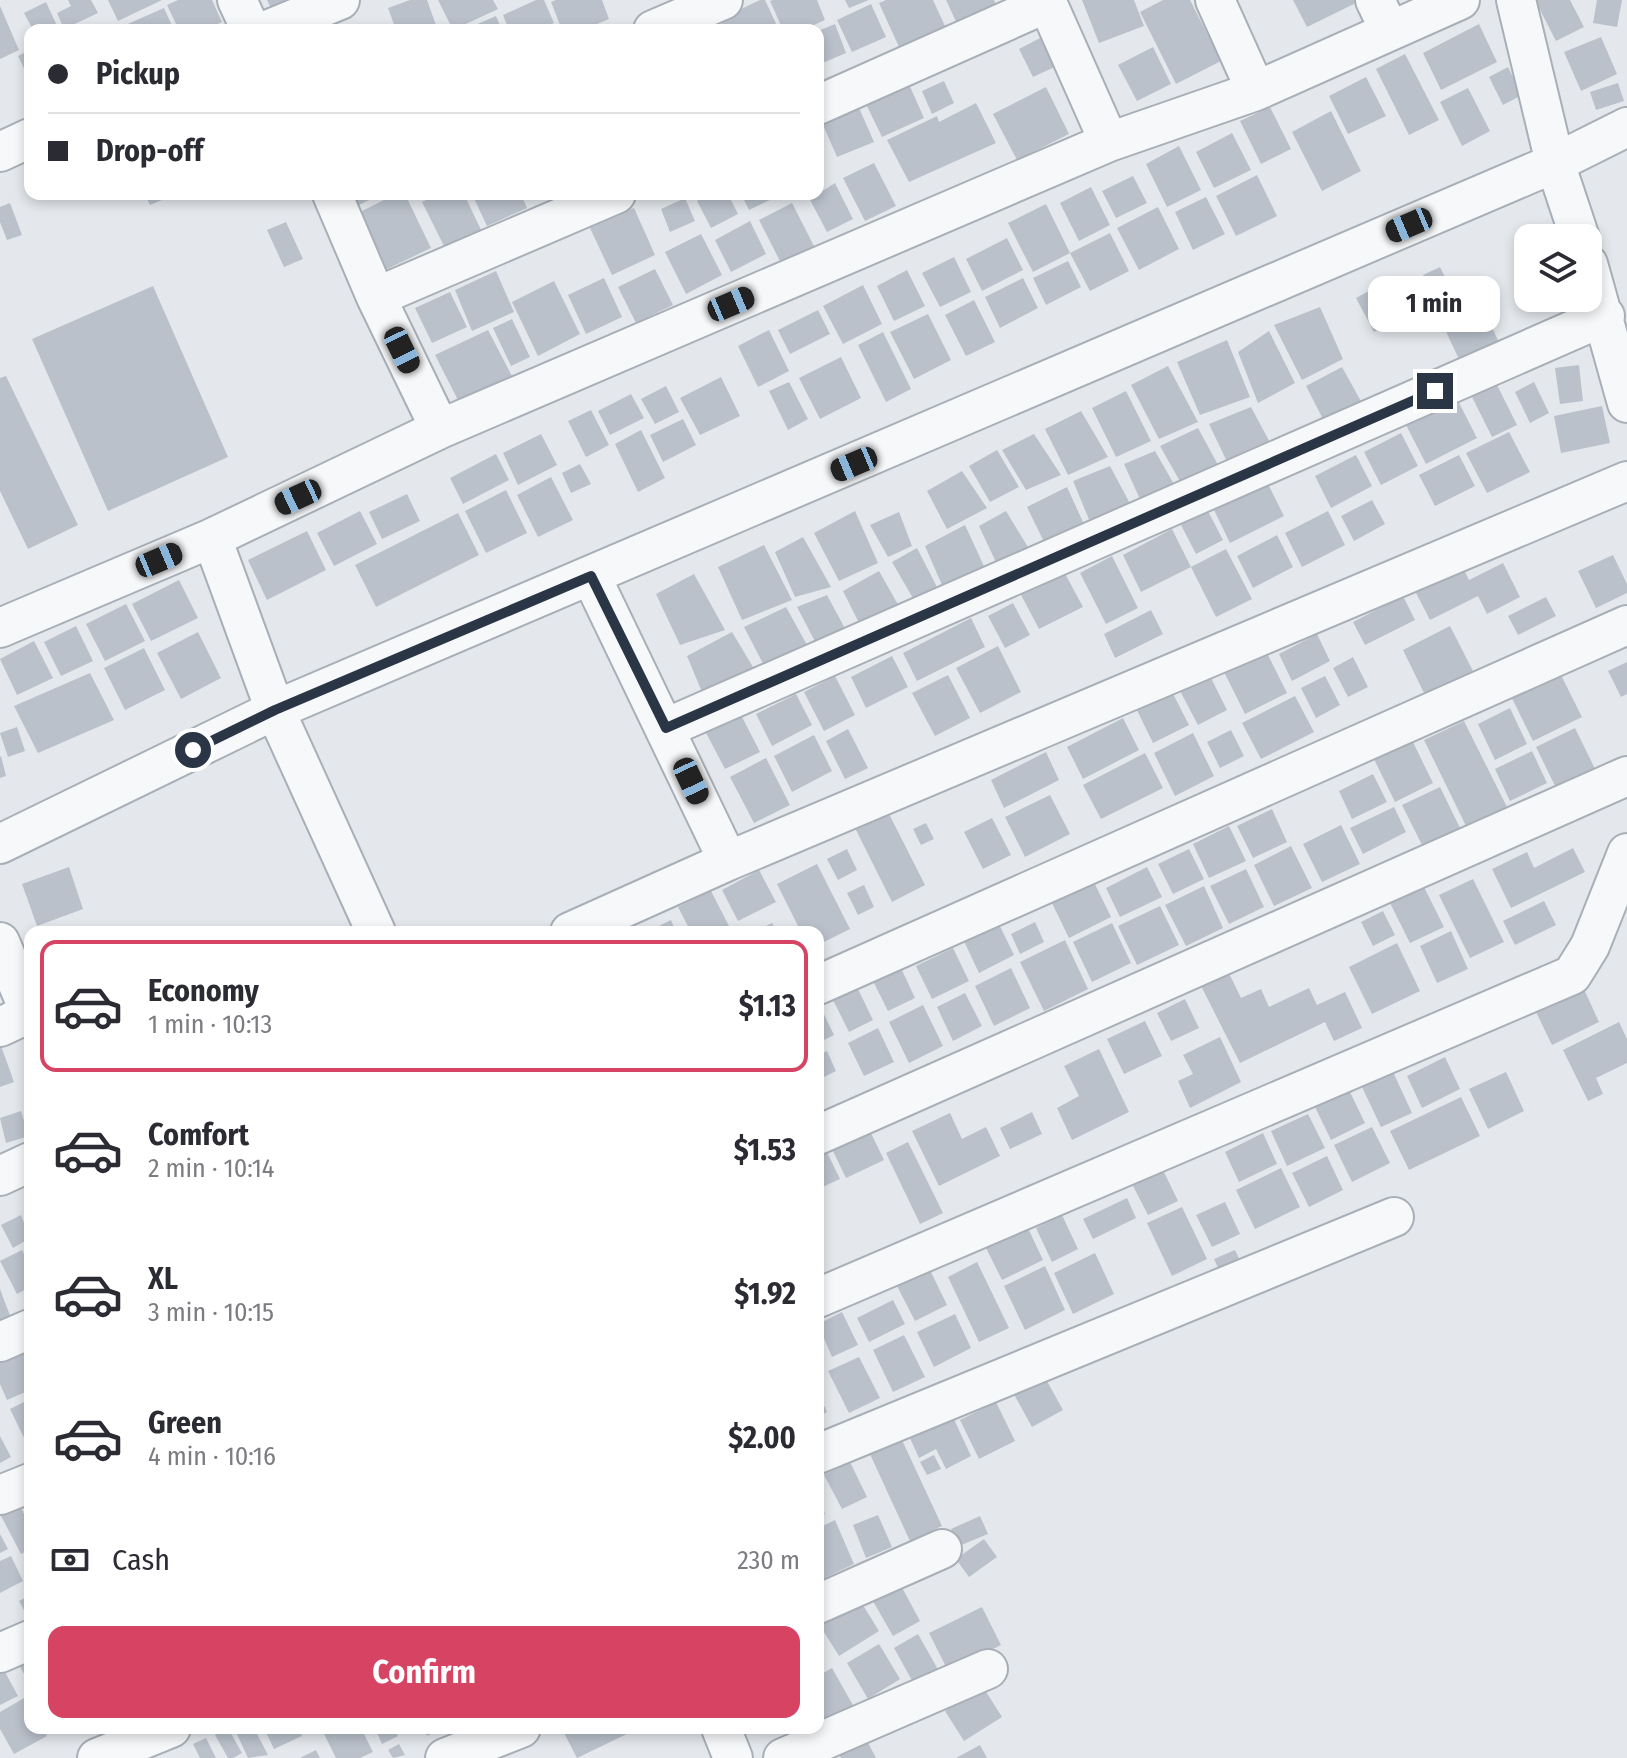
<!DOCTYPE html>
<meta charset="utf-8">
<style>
:root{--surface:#fff;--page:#f7f7f7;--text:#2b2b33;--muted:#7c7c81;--line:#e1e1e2;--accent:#d74363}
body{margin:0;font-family:"Fira Sans Condensed",sans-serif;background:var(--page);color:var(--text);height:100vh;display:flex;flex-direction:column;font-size:30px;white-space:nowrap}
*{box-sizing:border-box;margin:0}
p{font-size:26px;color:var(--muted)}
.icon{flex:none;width:44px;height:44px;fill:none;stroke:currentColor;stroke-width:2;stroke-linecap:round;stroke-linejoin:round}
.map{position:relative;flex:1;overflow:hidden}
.panel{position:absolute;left:24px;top:926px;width:800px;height:808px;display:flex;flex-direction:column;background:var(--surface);border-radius:16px;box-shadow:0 4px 12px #0003}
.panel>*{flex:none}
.banner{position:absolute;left:24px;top:24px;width:800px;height:176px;border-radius:16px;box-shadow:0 4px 12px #0003;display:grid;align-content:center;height:176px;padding:0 24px;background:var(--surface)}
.tools{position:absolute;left:1514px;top:224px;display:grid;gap:16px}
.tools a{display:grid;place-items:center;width:88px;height:88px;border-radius:16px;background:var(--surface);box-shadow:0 4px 12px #0003;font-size:40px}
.end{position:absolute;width:36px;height:36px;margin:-18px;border:10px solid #2a3646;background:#fff;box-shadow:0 0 0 4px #fff}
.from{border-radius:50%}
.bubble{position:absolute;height:56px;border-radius:16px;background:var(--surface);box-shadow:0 4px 12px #0003;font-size:26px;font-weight:700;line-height:56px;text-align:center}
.car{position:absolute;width:24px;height:48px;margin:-24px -12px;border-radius:10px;box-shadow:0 0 6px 2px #0007;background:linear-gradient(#222 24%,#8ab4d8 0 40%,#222 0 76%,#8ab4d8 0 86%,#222 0)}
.banner b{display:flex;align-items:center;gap:28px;height:76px;font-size:30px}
.banner b+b{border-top:2px solid var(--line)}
.banner i{width:20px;height:20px;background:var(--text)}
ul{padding:14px 0 0;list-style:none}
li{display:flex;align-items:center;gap:24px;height:132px;margin:0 16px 12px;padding:0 8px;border:4px solid transparent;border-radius:16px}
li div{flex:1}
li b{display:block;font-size:30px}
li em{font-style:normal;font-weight:700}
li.selected{border-color:var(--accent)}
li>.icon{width:72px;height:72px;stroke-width:1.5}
.pay{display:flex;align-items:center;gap:20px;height:88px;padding:0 24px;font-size:30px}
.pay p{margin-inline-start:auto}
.cta{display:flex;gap:16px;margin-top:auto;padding:16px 24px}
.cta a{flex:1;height:92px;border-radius:16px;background:var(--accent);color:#fff;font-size:32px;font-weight:700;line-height:92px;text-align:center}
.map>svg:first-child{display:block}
.building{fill:#bac1cb}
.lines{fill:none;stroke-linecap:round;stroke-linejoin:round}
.minor-casing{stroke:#a8afb7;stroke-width:42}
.minor{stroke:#f7f8fa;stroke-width:38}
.route{stroke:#2a3646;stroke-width:10}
</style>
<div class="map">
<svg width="1627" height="1758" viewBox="0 0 1627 1758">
<rect width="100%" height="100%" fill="#e4e8ec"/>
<!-- building -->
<path class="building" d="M68,0H91L98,13L64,29L57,13L71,6Z
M108,0H162L118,21Z
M178,0H212L222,22L204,30H179L167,5Z
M267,0H286L271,8Z
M410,0H427L437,28L396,30L388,8Z
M438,0H493L498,9L453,30Z
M536,0H544L554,23L537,30H509L503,15Z
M556,0H602L609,19L583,30H562L551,2Z
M760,0H765L779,30H725L720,19Z
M773,0H817L825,20L803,30H783L770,1Z
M845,0H869L849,8Z
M886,0H933L945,26L899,47L879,3Z
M946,0H994L997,7L958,26Z
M1082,0H1134L1144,26L1099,43Z
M1163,0H1190L1221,61L1176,84L1140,12Z
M1293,0H1357L1358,2L1307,27Z
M1535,0H1570L1584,27L1556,41Z
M1597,0H1622L1617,27L1593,23Z
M46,2L59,30H33L24,13Z
M871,4L886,37L852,52L837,20Z
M0,6L19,50L0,59Z
M164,8L174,30H122L121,27Z
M496,16L502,30H464Z
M835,24L846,53L818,65V31Z
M1479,24L1497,62L1441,90L1423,53Z
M1044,36L1059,65L1033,77L1019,49Z
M1601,37L1617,74L1581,91L1564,52Z
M1153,47L1171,84L1137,101L1118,65Z
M30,50V81L18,56Z
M1405,54L1439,120L1409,135L1376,69Z
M1508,67L1522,95L1503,105L1489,77Z
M1366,77L1386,116L1348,134L1329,96Z
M944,81L954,103L932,114L922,91Z
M908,82L924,118L882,137L865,102Z
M1618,83L1624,101L1596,110L1590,92Z
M1046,87L1069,134L1017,160L993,114Z
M1468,88L1490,131L1462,146L1440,102Z
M856,101L874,142L837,157L820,118Z
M976,103L996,143L909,182L887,140L937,116L939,122Z
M1270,107L1291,149L1261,164L1240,121Z
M1331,111L1361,171L1322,191L1292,132Z
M1232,133L1251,170L1214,188L1196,152Z
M1179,146L1201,190L1167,207L1146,164Z
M874,163L896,206L865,221L843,178Z
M1257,175L1277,216L1236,236L1216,196Z
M1133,176L1147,203L1116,218L1102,191Z
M835,183L853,219L827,232L808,196L818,194Z
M1091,187L1110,225L1079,241L1060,203Z
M145,194H176L150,205Z
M346,194H371L373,198L353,208Z
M396,194H405L431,248L383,271L356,214Z
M439,194H464L482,232L446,250L422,202Z
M472,194H521L527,208L487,226Z
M710,194H728L738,214L711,228L697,201Z
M741,194H782L749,210Z
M1206,197L1225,234L1193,250L1175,212Z
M685,198L695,221L670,232L661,209Z
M10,203L22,235L7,240L0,222V207Z
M792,203L815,248L782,265L759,220Z
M1046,204L1070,253L1110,233L1129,271L1090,291L1070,253L1033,272L1008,223Z
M1158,207L1179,249L1139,270L1117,228Z
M634,208L655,255L612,275L590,228Z
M750,221L766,254L731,272L715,240Z
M286,222L303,259L284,267L267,230Z
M701,234L722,275L686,294L665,252Z
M1007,238L1023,270L982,291L966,259Z
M954,257L971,292L940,307L922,273Z
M1068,261L1081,287L1046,305L1033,278Z
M1440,267L1457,301L1439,309L1423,275Z
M655,269L673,305L636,323L618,287Z
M907,270L925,306L894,321L877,286Z
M496,271L514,312L472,331L455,290Z
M1411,276L1427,310L1413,317L1397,283Z
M604,278L622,317L586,334L568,295Z
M1023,278L1038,308L1000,328L985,297Z
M554,281L580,334L538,356L512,302Z
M863,285L882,324L843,344L823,306Z
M1380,285L1399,319L1374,332L1356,298Z
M153,286L228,457L108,511L32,339Z
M450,292L467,327L432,343L415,308Z
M974,300L995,342L966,356L945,315Z
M1480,302L1504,353L1465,372L1441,321Z
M1320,307L1343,359L1302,380L1274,325Z
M818,310L830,334L790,354L778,330Z
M928,314L951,360L914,379L890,332Z
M512,319L530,357L511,366L493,328Z
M488,330L515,382L462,408L435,355Z
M769,330L789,371L758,387L738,346Z
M1269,331L1295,383L1258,403L1238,352Z
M883,332L911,389L886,402L858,345Z
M1227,340L1250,397L1200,415L1177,362Z
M841,357L861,398L820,419L799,378Z
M1579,365L1583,401L1560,404L1555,368Z
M1168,366L1198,422L1159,439L1131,385Z
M1342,367L1362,403L1326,425L1306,386Z
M6,376L78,525L28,549L0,491V378Z
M721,377L740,416L700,435L680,398Z
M1495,381L1517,425L1492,437L1470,393Z
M789,382L808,419L788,430L769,391Z
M1534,382L1549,413L1530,423L1515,392Z
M666,386L679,412L655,424L641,399Z
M1126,391L1151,441L1116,457L1092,408Z
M631,394L644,418L610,435L598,411Z
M1455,395L1477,438L1426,464L1404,421Z
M1602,406L1610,443L1561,453L1554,416Z
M1251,407L1273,448L1230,468L1209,424Z
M591,410L609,445L586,457L568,421Z
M1081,411L1108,457L1068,475L1045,429Z
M683,419L696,445L663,462L650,435Z
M1198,428L1218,465L1182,485L1160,446Z
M641,430L665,478L638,492L615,444Z
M1509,432L1530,472L1487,493L1466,453Z
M1401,433L1418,466L1381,485L1364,452Z
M541,434L557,465L518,485L503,453Z
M1034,434L1061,475L1026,490L1002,450Z
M997,450L1019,487L990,502L969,466Z
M1155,451L1179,493L1145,510L1124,464Z
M496,454L509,480L463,504L450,478Z
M1356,455L1372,486L1331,508L1315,476Z
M1459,455L1475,486L1435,506L1419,475Z
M580,464L591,484L571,493L562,473Z
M1110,466L1135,513L1093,529L1073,481Z
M962,471L987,508L947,529L927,491Z
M551,477L573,520L538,537L517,495Z
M1268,484L1284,516L1230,543L1214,510Z
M1067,487L1088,533L1048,550L1027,507Z
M506,490L527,533L486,553L465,511Z
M407,494L420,521L382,539L369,512Z
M1372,500L1385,524L1354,541L1341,516Z
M360,511L377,544L334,566L317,533Z
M855,511L878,563L839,581L814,533Z
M1006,511L1034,557L1001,573L979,526Z
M1208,511L1223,540L1196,554L1181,525Z
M1328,511L1345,545L1302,567L1285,533Z
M899,512L912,546L888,557L870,525Z
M458,513L479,555L376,607L355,565Z
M965,525L988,575L945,592L925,546Z
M1172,529L1191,567L1141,592L1123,555Z
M307,531L326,570L267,600L248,560Z
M1277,535L1293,567L1253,588L1237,556Z
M803,537L831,587L795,597L775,552Z
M764,545L792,600L742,620L718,567Z
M917,548L938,589L914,600L892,562Z
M1226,549L1252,599L1216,617L1191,567Z
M1613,555L1627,584V593L1596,608L1578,571Z
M1112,556L1138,608L1106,624L1080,573Z
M1461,563L1469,580L1503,563L1520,597L1487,614L1478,596L1430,620L1413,587Z
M1062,568L1083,607L1039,629L1019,591Z
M879,571L904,615L862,629L843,591Z
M694,574L725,630L680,645L656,594Z
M179,580L198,618L151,641L132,604Z
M827,595L848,634L819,649L797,607Z
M1403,596L1415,620L1365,645L1353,622Z
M1546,597L1556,616L1518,635L1508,616Z
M1013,603L1030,635L1005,648L988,616Z
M126,604L145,641L105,661L86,624Z
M786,607L812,654L770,677L744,627Z
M1151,610L1163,634L1115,658L1104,634Z
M971,618L985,647L917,681L903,653Z
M76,626L93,661L61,676L44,642Z
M1450,626L1475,675L1427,699L1403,650Z
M198,632L221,678L181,699L157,653Z
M732,632L762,682L709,709L687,656Z
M1317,634L1330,661L1292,681L1279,654Z
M34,641L53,678L17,695L0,659Z
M998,646L1021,692L980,713L956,668Z
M1264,647L1287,693L1245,714L1222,668Z
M144,648L165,690L125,710L104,668Z
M892,656L908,687L866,708L851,677Z
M1353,657L1368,687L1348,697L1333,668Z
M1627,662V694L1621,697L1608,671Z
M1557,667L1582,717L1533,741L1508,690Z
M1208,672L1227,710L1198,725L1178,687Z
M90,673L114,720L38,753L14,706Z
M948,675L970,718L935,736L912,693Z
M835,676L855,715L824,731L804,692Z
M1325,676L1340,705L1316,718L1301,688Z
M1168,684L1189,725L1153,743L1133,702Z
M796,694L812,725L772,746L756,714Z
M1295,696L1314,732L1261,759L1242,723Z
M1510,708L1527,744L1495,760L1478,724Z
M739,711L760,752L725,769L704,729Z
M1123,718L1139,750L1083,779L1067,747Z
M1464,721L1509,811L1468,830L1424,740Z
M17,727L25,751L8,757L0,733Z
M1575,728L1598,775L1559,794L1536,747Z
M848,729L868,768L845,779L826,741Z
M1231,730L1244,756L1220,768L1207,742Z
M1193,733L1214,776L1175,796L1154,753Z
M814,735L832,771L792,792L774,756Z
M1410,736L1433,783L1395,802L1372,755Z
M1532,751L1547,783L1510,801L1495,769Z
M1046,752L1059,780L1004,808L991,780Z
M1145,753L1163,788L1101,819L1083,785Z
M1,756L6,776L0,778V757Z
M766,758L790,805L754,823L730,777Z
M1373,774L1387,802L1352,819L1339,791Z
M1440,787L1461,830L1423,847L1402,805Z
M1050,795L1070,834L1025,857L1005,817Z
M884,804L925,885L892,902L851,820Z
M1394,807L1406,832L1363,854L1350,828Z
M1272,809L1287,842L1253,858L1237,826Z
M992,818L1011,855L983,869L964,832Z
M926,823L934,839L921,845L913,829Z
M1341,825L1360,864L1322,882L1303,844Z
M1229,826L1246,861L1209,878L1193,844Z
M1291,846L1312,888L1274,906L1254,865Z
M1573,848L1585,872L1511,908L1492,869L1527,852L1534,868Z
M847,849L857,870L838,880L827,859Z
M1189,849L1204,879L1173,894L1158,864Z
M817,864L850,929L818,945V932H801L777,884Z
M69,867L83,909L37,926L22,884Z
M1147,867L1162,897L1120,917L1106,888Z
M1246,869L1264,907L1229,924L1210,886Z
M759,870L776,902L738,921L722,890Z
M1091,876L1111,917L1069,938L1049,897Z
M1473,879L1504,942L1470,958L1439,895Z
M1421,881L1444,927L1410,943L1387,897Z
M864,885L874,907L858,915L847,893Z
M1204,886L1223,928L1186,946L1165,905Z
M711,891L729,926L718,932H691L678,907Z
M1544,901L1556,925L1515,945L1503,921Z
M1160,906L1179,945L1137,965L1118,926Z
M1383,911L1395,935L1373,946L1361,922Z
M671,920L676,932H647Z
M997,920L1014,955L979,973L962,937Z
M1035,922L1044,942L1020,954L1011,934Z
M772,923L777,932H754Z
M1112,923L1131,963L1092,982L1073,942Z
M1451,931L1468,969L1437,983L1420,946Z
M1065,940L1088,989L1044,1011L1020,962Z
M1397,943L1420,991L1372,1014L1349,967Z
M953,948L969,981L932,999L916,966Z
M900,966L915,998L888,1011L872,979Z
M1226,967L1241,998L1261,989L1269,1007L1309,988L1317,1005L1345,992L1362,1028L1334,1041L1325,1022L1240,1063L1198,980Z
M1011,968L1030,1008L994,1026L975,986Z
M857,987L873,1020L849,1032L832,998Z
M1583,987L1599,1022L1552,1045L1535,1010Z
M965,993L982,1026L953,1041L937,1007Z
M1185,999L1199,1028L1171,1041L1157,1013Z
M818,1002L834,1035L818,1043Z
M923,1005L943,1046L909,1063L889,1022Z
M1145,1021L1162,1056L1124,1074L1107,1039Z
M1619,1022L1627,1039V1063L1596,1078L1603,1094L1588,1101L1563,1050Z
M878,1028L894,1062L864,1076L848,1043Z
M1220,1037L1241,1082L1190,1108L1178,1081L1193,1074L1183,1055Z
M0,1043L14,1082L0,1087Z
M1099,1049L1129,1112L1072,1140L1057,1108L1079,1096L1064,1066Z
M827,1051L836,1071L818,1080V1055Z
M1445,1057L1460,1089L1422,1108L1407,1076Z
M1393,1072L1412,1113L1381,1127L1362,1087Z
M1506,1072L1524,1111L1488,1129L1469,1089Z
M1349,1090L1365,1123L1331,1140L1315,1107Z
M1461,1097L1480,1136L1409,1170L1390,1131Z
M21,1111L29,1136L6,1143L0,1118Z
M1032,1112L1042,1134L1010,1149L1000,1128Z
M950,1113L962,1139L986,1127L1000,1156L939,1186L912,1131Z
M1308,1114L1325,1148L1287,1166L1271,1131Z
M867,1125L884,1160L846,1178L829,1143Z
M1372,1127L1390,1163L1352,1182L1334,1145Z
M1263,1133L1277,1164L1239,1182L1225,1152Z
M821,1140L840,1179L818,1189V1141Z
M908,1142L943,1213L920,1224L886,1153Z
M1327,1156L1343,1190L1309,1207L1292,1173Z
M1281,1168L1300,1207L1255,1229L1236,1190Z
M1163,1170L1178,1201L1148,1215L1132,1184Z
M1127,1198L1136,1218L1093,1239L1083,1219Z
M1225,1202L1240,1234L1212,1247L1196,1215Z
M1182,1207L1207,1259L1172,1276L1147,1223Z
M21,1215L30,1238L13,1248L1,1225Z
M1062,1215L1078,1249L1052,1262L1036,1228Z
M1027,1226L1043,1260L1002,1280L985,1246Z
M22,1250L25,1256L30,1254V1287L17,1294L0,1261Z
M1235,1250L1244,1269L1223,1279L1214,1259Z
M1095,1253L1114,1294L1073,1314L1054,1273Z
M977,1262L1009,1328L979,1342L948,1277Z
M1045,1266L1065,1310L1025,1330L1004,1286Z
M930,1270L947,1305L915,1321L897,1286Z
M0,1289L12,1321L0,1325Z
M893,1300L905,1324L869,1342L857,1318Z
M842,1312L858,1345L832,1357L818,1324Z
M955,1314L971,1348L934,1367L917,1332Z
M904,1335L925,1377L893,1392L873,1350Z
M30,1343V1390L7,1400L0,1384V1356Z
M859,1357L880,1398L849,1413L828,1371Z
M1042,1372L1063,1410L1032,1427L1011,1389Z
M818,1393L827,1412L818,1417Z
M30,1399V1443L27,1444L10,1409Z
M996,1402L1015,1441L979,1459L960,1420Z
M952,1415L971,1456L946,1469L936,1449L919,1458L909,1436Z
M0,1436L11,1457L0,1463Z
M901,1438L942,1526L910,1541L869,1452Z
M934,1455L941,1469L927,1475L920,1462Z
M850,1462L867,1497L842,1509L824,1475Z
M818,1499L825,1514L818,1518Z
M17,1500L24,1514L30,1511V1549L21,1554L0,1514V1509Z
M878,1515L892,1547L866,1558L853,1525Z
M980,1516L988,1534L959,1546L951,1529Z
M835,1520L854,1564L818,1581V1528Z
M0,1534L8,1549L0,1553Z
M984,1539L997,1557L969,1577L956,1559Z
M11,1556L23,1581L0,1593V1561Z
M898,1580L920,1621L893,1636L870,1596Z
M30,1595V1621L19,1601Z
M861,1602L879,1631L839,1656L819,1624Z
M982,1607L1001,1645L948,1671L929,1633Z
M918,1634L944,1680L919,1693L894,1648Z
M879,1644L900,1679L868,1699L847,1663Z
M30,1656V1685L18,1663Z
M832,1668L854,1707L818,1726V1676Z
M5,1672L18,1696L0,1705V1674Z
M983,1687L1002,1717L964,1741L945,1711Z
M26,1697L30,1705V1728H43L47,1736L14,1754L0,1729V1712Z
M228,1728L242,1753L233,1758H228L215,1735Z
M234,1728H254L268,1755L248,1758Z
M264,1728H299L302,1736L274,1749Z
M336,1728H361L373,1752L360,1758H336L324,1734Z
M375,1728H394L398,1736L382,1744Z
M423,1728H439L440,1730L427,1736Z
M573,1728H631L633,1731L577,1758L564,1733Z
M863,1733L876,1758H841L835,1747Z
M206,1738L216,1758H200L193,1744Z
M399,1744L405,1755L393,1758L388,1750Z
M980,1745L987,1758H956Z
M316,1750L320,1758H300Z"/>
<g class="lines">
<defs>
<path id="minor" d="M237,0L251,30
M1046,0L1109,142
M1215,0L1256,91
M1375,0L1389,29
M1516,0L1555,163L1580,238
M267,30L340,0
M653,30L723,0
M818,105L1047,3
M0,152L30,138
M332,194L376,297L440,429
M1588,264L1627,403
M376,297L616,194
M212,538L275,710L376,932
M591,576L728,861
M0,628L212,538L440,429L1109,142L1256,91L1460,0
M666,728L1605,316
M0,844L275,710L1555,163L1627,127
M570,932L728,861L1627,481
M0,942L30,1013
M818,985L1627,625
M0,1027L30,1013
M818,1135L1627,776
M0,1176L30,1162
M818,1298L1572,975L1590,946L1627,853
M0,1342L30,1329
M818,1454L1394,1217
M0,1495L30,1483
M818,1604L942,1549
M0,1653L30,1640
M721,1728L733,1758
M97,1758L171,1728
M445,1758L521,1728
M783,1758L988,1669"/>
</defs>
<!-- minor casing -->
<use href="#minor" class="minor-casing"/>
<!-- minor -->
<use href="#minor" class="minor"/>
</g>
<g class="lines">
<!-- route -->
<path class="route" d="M193,750L275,710L591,576L666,728L1435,391"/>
</g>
</svg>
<div class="tools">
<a><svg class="icon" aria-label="layers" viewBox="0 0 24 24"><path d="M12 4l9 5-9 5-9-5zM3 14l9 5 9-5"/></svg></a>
</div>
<i class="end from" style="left:193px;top:750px"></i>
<i class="end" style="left:1435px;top:391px"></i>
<div class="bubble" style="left:1368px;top:276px;width:132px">1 min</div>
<i class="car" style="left:1409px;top:225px;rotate:247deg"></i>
<i class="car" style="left:731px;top:304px;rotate:67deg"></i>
<i class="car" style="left:402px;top:350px;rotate:154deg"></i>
<i class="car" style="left:854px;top:464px;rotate:247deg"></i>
<i class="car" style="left:298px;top:497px;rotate:245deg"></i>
<i class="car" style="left:159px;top:560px;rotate:67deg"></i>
<i class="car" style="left:691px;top:781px;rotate:155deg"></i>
<div class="banner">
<b><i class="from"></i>Pickup</b>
<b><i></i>Drop-off</b>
</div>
<section class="panel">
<ul>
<li class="selected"><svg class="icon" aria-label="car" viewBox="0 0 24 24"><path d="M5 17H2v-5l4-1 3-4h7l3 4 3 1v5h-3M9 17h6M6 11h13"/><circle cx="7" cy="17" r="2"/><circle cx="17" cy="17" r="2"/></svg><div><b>Economy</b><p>1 min · 10:13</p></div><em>$1.13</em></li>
<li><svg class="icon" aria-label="car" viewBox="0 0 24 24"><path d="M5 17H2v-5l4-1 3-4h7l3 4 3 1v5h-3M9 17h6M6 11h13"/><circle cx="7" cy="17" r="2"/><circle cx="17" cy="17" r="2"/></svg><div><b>Comfort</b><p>2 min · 10:14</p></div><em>$1.53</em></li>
<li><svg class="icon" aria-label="car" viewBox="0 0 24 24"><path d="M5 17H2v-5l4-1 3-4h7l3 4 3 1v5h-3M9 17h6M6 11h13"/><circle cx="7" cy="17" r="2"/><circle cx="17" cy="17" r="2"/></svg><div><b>XL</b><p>3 min · 10:15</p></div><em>$1.92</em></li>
<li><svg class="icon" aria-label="car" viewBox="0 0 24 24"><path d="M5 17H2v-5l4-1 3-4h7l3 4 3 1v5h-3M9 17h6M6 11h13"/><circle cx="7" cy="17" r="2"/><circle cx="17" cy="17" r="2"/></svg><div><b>Green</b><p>4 min · 10:16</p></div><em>$2.00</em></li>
</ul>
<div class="pay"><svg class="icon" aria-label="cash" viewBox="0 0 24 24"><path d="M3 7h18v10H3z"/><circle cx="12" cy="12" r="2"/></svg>Cash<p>230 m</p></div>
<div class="cta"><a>Confirm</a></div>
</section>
</div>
